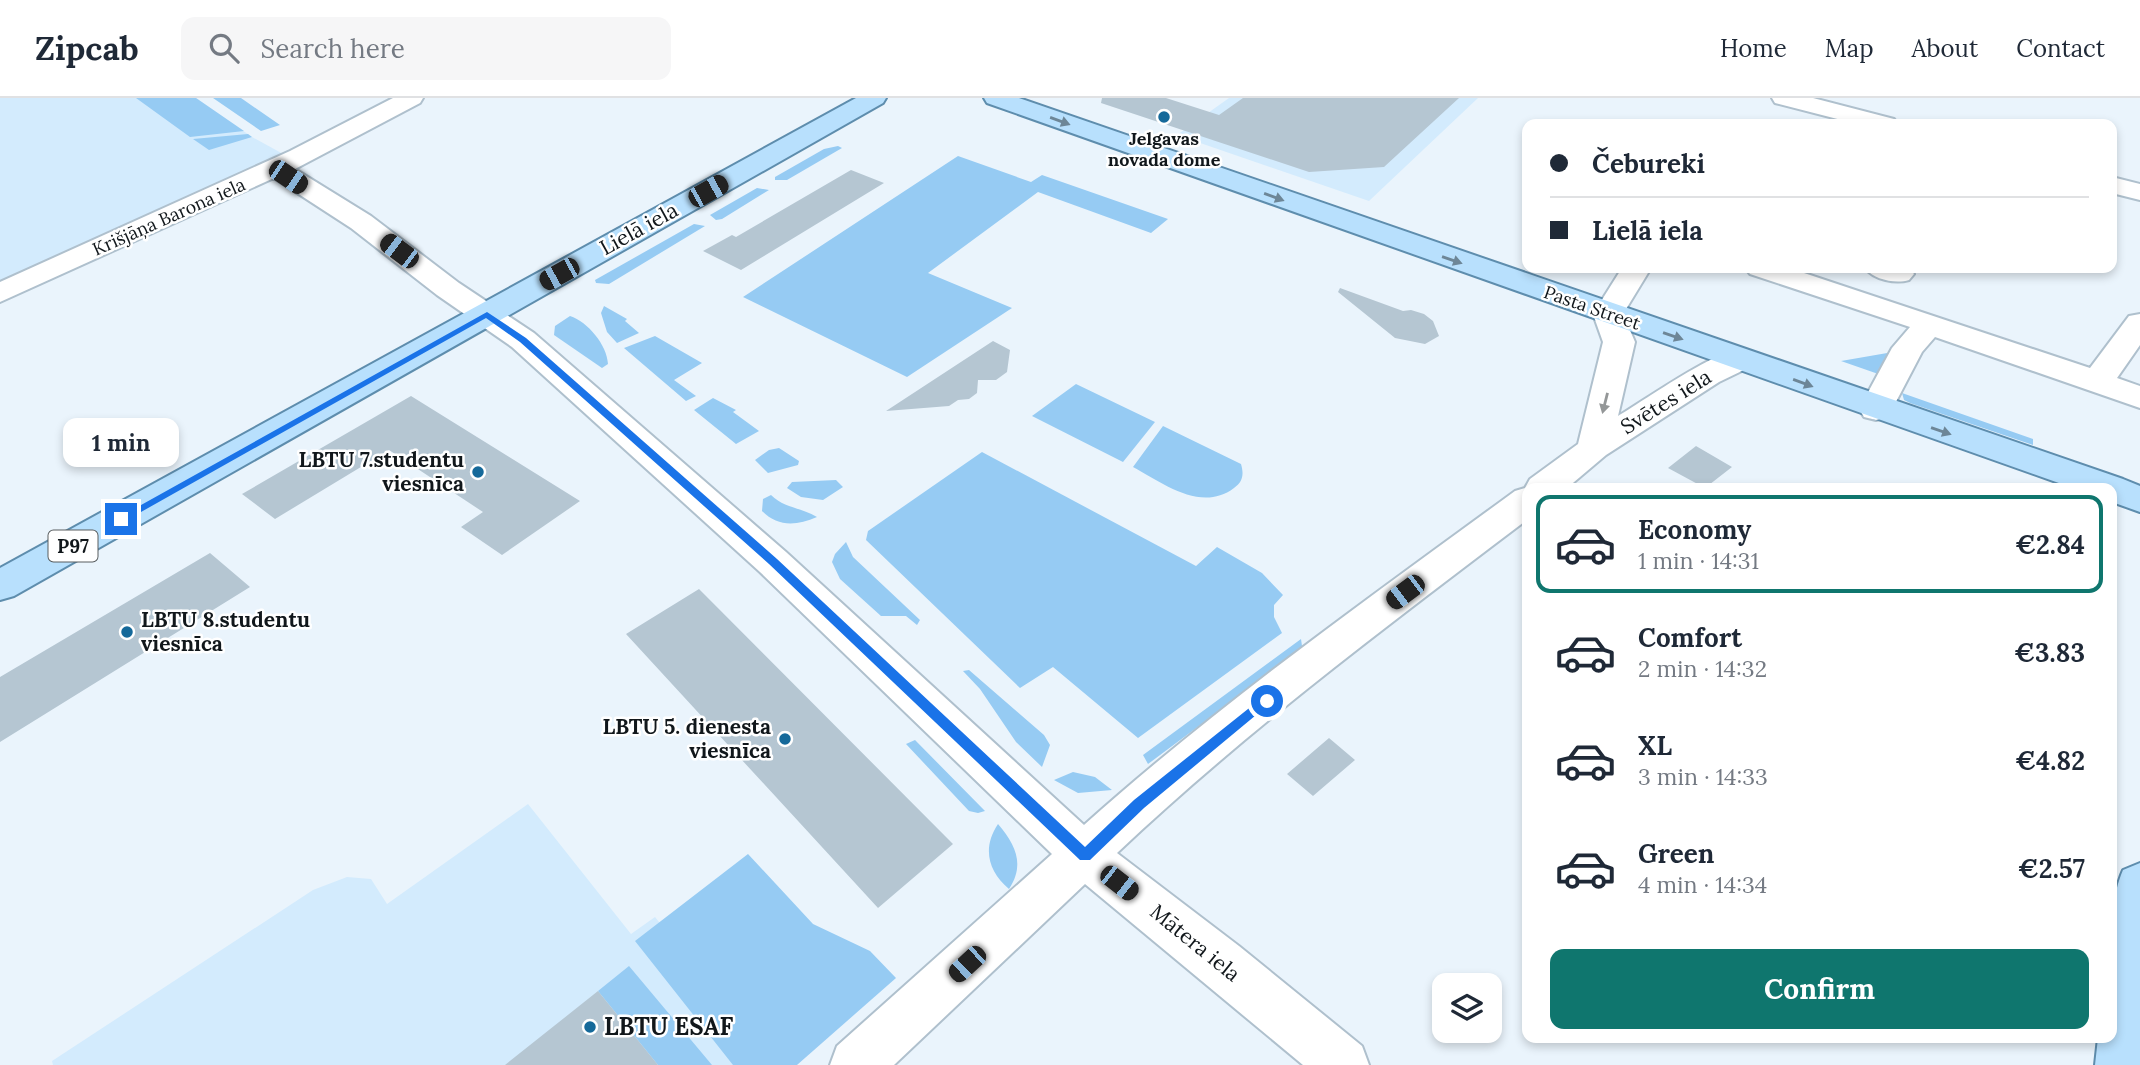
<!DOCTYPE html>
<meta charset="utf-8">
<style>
:root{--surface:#fff;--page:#f6f6f7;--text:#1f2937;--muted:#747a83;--line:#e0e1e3;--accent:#0f766e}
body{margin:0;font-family:Lora,serif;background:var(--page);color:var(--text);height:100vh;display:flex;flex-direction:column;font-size:26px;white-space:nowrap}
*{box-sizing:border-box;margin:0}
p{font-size:23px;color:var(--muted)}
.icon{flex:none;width:38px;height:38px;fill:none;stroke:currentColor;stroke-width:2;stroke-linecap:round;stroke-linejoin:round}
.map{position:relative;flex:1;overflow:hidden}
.panel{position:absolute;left:1522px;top:385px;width:595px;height:560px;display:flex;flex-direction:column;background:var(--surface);border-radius:14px;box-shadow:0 4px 10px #0003}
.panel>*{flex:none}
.hud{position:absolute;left:1522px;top:21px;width:595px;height:154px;border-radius:14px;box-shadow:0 4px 10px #0003;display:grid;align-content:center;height:154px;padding:0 28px;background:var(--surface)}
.fabs{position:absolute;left:1432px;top:875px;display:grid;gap:14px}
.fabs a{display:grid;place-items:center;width:70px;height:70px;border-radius:14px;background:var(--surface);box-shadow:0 4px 10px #0003;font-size:35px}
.end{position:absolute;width:32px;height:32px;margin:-16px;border:9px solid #1a73e8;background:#fff;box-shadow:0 0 0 4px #fff}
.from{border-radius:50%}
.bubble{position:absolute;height:49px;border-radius:14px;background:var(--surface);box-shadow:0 4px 10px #0003;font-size:23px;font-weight:700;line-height:49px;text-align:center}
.car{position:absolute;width:21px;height:42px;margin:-21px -10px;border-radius:9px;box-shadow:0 0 5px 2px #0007;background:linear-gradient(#222 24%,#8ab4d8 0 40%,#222 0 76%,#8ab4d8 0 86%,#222 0)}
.hud b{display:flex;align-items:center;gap:24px;height:66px;font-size:26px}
.hud b+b{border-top:2px solid var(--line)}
.hud i{width:18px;height:18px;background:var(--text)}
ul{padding:12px 0 0;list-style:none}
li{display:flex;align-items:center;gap:21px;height:98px;margin:0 14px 10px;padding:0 14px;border:4px solid transparent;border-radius:14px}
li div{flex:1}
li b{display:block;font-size:26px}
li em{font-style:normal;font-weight:700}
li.on{border-color:var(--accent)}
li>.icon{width:63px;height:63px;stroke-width:1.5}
.button{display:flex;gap:14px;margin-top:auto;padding:14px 28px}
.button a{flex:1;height:80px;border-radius:14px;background:var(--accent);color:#fff;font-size:28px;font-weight:700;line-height:80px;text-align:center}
header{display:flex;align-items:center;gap:42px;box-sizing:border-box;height:98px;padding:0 35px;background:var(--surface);border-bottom:2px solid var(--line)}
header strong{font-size:33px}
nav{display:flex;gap:38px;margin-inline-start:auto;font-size:24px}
.search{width:490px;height:63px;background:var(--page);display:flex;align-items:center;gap:18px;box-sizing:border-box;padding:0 24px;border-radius:14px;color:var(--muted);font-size:26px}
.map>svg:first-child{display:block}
.built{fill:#d3ebfd}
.green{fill:#96cbf3}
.building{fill:#b5c6d2}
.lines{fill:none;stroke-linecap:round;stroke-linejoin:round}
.minor-casing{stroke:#afc0cd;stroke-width:4}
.major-casing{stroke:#5e8dad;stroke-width:4}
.minor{fill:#fff;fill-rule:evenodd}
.major{fill:#b8e0fd;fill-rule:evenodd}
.oneway{fill:#6d8697}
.oneway2{fill:#949798}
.route{fill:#1a73e8}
.poi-dot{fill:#15699a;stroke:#fff;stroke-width:2.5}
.labels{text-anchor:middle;stroke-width:5;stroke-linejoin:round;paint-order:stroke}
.far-poi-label{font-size:18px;font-weight:bold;fill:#11171b;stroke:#fff}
.far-street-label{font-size:18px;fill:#11171b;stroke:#fff}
.shield{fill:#fff;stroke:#585d5f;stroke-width:2}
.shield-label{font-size:19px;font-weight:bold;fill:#11171b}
.street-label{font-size:21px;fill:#11171b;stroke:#fff}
.poi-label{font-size:21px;font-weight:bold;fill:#11171b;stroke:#fff;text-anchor:end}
.near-poi-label{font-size:24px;font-weight:bold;fill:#11171b;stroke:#fff;text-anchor:start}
</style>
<header>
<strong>Zipcab</strong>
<div class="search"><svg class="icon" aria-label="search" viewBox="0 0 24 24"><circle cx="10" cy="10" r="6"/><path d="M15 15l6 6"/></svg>Search here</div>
<nav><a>Home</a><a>Map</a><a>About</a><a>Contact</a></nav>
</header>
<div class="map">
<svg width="2140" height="967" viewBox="0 0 2140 967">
<rect width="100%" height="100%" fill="#eaf4fc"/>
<!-- built -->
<path class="built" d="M0,0H196L252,39L285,57L0,183Z
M1229,0H1478L1369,103L1177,37Z
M528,706L631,836L655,819L769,961L762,967H53L52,963L313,792L347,779L371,781L387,806Z"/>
<!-- green -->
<path class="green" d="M136,0H196L244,33L190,39Z
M213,0H241L280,27L261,33Z
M248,36L252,39L209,52L193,41Z
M838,48L842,50L787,82H775V79L824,51Z
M958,58L1031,84L1042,77L1168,121L1151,135L1038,94L928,175L1012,210L907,279L743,199Z
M757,90L769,92L722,121L716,122L710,117Z
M694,126L705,128L609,186L596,185L595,182Z
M604,208L627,221L625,223L639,235L617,245L607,234L601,215Z
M570,218C588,224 607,247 608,266L602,270L554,237L555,228Z
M655,238L702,265L674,282L696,298L686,303L624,250Z
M1893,254L1884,278L1841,263Z
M1076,286L1155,324L1123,364L1032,318Z
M1902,295L2033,341V347L1910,305L1904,302Z
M713,300L736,312L733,314L759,333L736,346L694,312Z
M1163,328L1241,366C1244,376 1243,384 1234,390C1201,415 1163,385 1133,369Z
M779,350L799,363L798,367L768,375L755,362L769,352Z
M982,354L1196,468L1217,449L1262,475L1283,497L1274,507V519L1282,535L1138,640L1053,569L1020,590L866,442L868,433Z
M836,382L843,389L823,402L801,399L787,390L792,384Z
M771,397C784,410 800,409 817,419C796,428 778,429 762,413L763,401Z
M846,444L853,459L920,522L917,527L906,518H881L840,481L832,464L835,456Z
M1301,541L1302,548L1298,554L1148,666L1143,657Z
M969,572L1044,637L1050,647L1042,669L1016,644L980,591L963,573Z
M915,642L985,713L978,715L969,713L906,646Z
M1073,674L1095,679L1112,692L1078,695L1054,682Z
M998,726C1016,747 1025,767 1009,791C988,773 982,750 998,726Z
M748,756L813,826L870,853L896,880L797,967H733L635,843Z
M629,868L712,967H658L598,893Z"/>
<!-- building -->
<path class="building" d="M1102,0H1166L1219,17L1243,0H1459L1384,69L1309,74L1101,5Z
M851,72L884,85L741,172L703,153L732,137L736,139Z
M1340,190L1403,213L1411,212L1424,216L1433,223L1439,238L1425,246L1395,240L1338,194Z
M993,243L1010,252L1007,274L996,282H978L977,295L969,301L958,302L949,308L886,313Z
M411,298L580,403L502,457L461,429L483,414L389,352L275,421L242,396Z
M1696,348L1732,369L1705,390L1668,370Z
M210,455L250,489L0,644V579Z
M699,491L953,746L878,810L626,536Z
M1329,640L1355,662L1313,698L1287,676Z
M598,893L658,967H505Z"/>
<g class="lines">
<defs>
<path id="minor" d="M393,0H423L420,5L295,71L371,118L459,185L534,235L786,454L1084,727C1219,606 1369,500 1515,393L1525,390L1530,381L1578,346L1603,244L1593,216L1622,170H1651L1623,216L1635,244L1618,318C1642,304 1715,252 1740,252C1743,252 1747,254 1750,255L1755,262L1750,269L1719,284L1606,357L1567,390H1528V421C1388,527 1245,634 1117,755L1239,848L1362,948L1369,967H1303L1085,786L894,967H830L837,948L1052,756L760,474L512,249L437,197L351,130L274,80L0,204V184L290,53Z
M1772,0H1813L1894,21L1898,26H1857L1775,5Z
M2112,79L2140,86V102L2112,95Z
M1745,170H1789L2090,270L2129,218L2140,216V247L2117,280L2140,288V310L1935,239L1922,254L1888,319L1876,322L1864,319L1859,311L1892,250L1910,229L1750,176Z
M1865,170H1909L1914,176L1909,182C1896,186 1874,182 1865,170Z"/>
<path id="major" d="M856,0H886L883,5L14,498L0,502V470Z
M984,0H1019L2123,381L2140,388V414L2112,404V390H2073L987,5Z
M2140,765V967H2095L2098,940H2112C2112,891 2104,815 2123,772Z"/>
</defs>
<!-- minor casing -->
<use href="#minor" class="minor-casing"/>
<!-- major casing -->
<use href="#major" class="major-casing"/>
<!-- minor -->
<use href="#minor" class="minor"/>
<!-- major -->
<use href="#major" class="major"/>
</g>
<!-- one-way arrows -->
<defs><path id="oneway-solid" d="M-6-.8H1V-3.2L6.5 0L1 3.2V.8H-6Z" transform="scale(1.75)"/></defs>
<g class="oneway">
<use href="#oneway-solid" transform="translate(1060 23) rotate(20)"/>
<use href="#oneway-solid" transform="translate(1274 99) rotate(20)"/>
<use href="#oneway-solid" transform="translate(1452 162) rotate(19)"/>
<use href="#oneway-solid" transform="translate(1673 238) rotate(19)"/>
<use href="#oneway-solid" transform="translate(1803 285) rotate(20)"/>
<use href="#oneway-solid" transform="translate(1941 333) rotate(19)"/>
</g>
<use class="oneway2" href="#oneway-solid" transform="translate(1605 305) rotate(104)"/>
<!-- route -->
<path class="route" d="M487,214L526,240L777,461L1085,749L1134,702L1263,599H1271L1273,603L1144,710L1090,762H1080L769,466L520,244L486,220L125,423L121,424L116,421Z"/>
<!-- markers -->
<g class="poi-dot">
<circle cx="1164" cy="19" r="7"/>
<circle cx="478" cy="374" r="7"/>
<circle cx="127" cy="534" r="7"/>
<circle cx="785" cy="641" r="7"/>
<circle cx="590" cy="929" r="7"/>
</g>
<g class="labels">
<!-- far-poi labels -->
<g class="far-poi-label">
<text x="1164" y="47">Jelgavas<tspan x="1164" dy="21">novada dome</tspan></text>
</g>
<!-- far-street labels -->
<g class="far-street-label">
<text transform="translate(169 119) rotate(-24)" y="6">Krišjāņa Barona iela</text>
<text transform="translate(1592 210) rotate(19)" y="6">Pasta Street</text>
</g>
<!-- shield labels -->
<rect class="shield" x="48.5" y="432.5" width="49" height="31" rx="5"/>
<g class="shield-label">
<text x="73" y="455">P97</text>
</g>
<!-- street labels -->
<g class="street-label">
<text transform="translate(639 131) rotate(-29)" y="7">Lielā iela</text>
<text transform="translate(1666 304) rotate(-32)" y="7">Svētes iela</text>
<text transform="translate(1195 845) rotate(39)" y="7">Mātera iela</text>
</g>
<!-- poi labels -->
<g class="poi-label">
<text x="464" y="369">LBTU 7.studentu<tspan x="464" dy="24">viesnīca</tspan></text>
<text x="141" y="529" text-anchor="start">LBTU 8.studentu<tspan x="141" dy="24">viesnīca</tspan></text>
<text x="771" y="636">LBTU 5. dienesta<tspan x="771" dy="24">viesnīca</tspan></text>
</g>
<!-- near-poi labels -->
<g class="near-poi-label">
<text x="604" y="937">LBTU ESAF</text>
</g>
</g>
</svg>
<div class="fabs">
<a><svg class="icon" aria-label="layers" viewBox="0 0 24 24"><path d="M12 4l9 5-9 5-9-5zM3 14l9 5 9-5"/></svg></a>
</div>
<i class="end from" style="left:1267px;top:603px"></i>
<i class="end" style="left:121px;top:421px"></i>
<div class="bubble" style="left:63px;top:320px;width:116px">1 min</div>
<i class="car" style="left:288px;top:79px;rotate:124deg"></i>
<i class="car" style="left:708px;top:93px;rotate:61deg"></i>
<i class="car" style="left:399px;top:153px;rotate:307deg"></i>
<i class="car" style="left:559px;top:176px;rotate:241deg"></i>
<i class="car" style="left:1405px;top:494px;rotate:233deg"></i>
<i class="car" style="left:1119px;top:785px;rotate:128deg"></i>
<i class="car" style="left:967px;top:866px;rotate:227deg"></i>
<div class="hud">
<b><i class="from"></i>Čebureki</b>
<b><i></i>Lielā iela</b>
</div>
<section class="panel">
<ul>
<li class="on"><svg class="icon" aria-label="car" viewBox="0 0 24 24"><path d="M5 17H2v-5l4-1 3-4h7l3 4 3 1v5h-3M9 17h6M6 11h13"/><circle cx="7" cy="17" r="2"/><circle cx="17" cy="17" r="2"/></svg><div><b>Economy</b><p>1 min · 14:31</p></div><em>€2.84</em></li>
<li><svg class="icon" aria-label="car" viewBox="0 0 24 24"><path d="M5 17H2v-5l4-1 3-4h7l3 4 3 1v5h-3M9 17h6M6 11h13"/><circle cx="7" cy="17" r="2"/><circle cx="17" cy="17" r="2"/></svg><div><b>Comfort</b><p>2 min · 14:32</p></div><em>€3.83</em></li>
<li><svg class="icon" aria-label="car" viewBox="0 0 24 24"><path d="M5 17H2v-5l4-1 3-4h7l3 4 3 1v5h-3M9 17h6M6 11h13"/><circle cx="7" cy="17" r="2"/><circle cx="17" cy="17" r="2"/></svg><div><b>XL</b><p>3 min · 14:33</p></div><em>€4.82</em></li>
<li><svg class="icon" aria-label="car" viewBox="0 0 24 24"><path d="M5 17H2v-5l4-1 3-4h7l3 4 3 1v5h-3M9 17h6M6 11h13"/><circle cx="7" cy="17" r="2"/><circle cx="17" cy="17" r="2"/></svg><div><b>Green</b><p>4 min · 14:34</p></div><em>€2.57</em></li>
</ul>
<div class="button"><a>Confirm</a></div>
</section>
</div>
